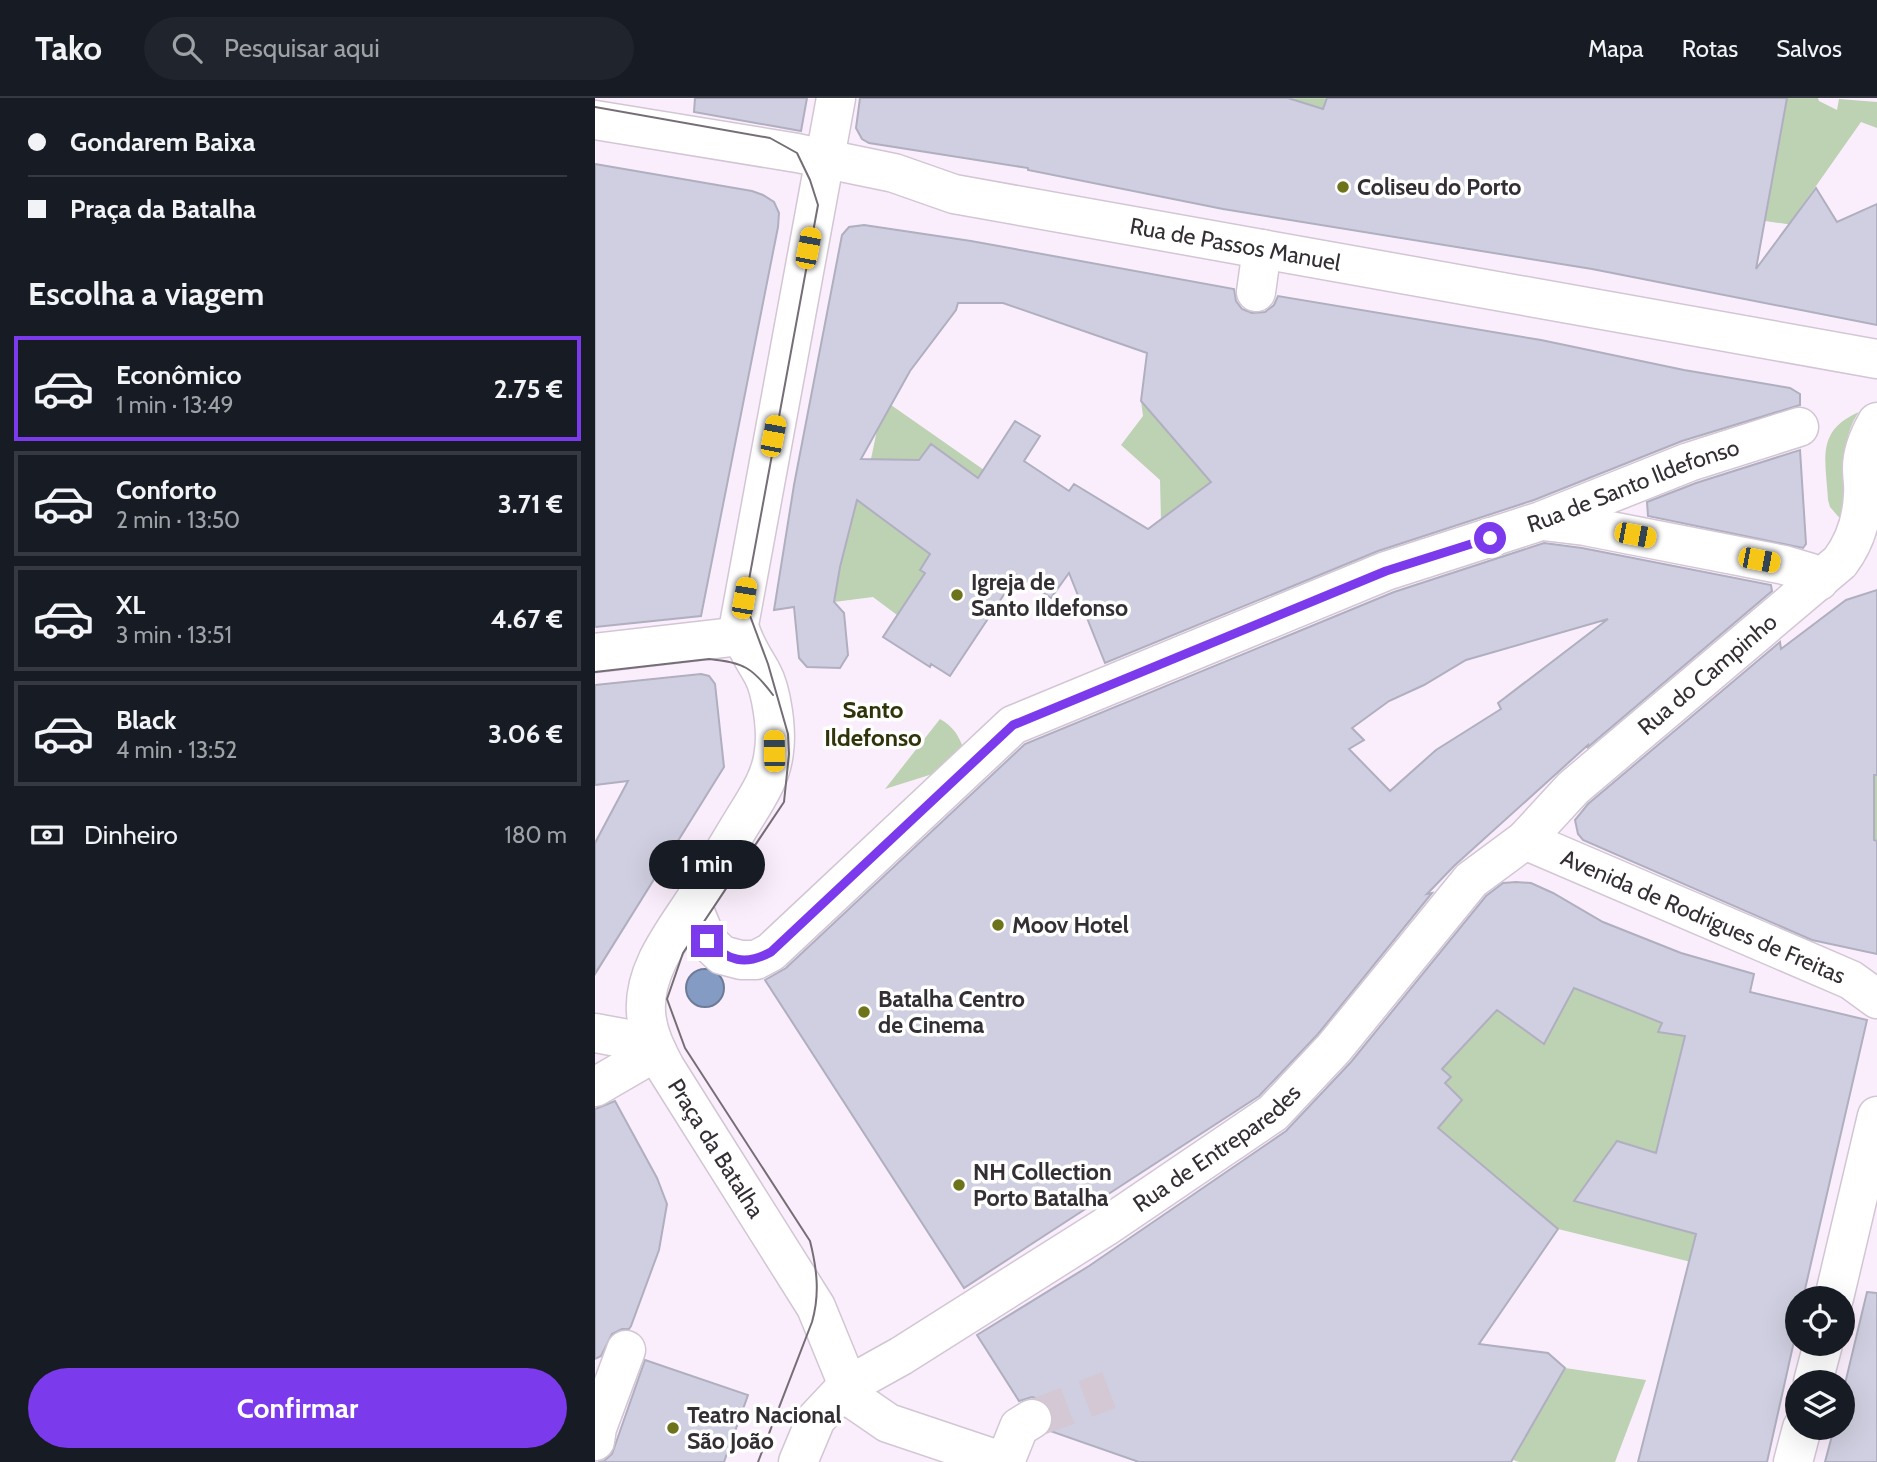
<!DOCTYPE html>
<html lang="pt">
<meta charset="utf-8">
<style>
:root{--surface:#171b24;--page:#20242c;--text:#f1f3f6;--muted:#9ea1a6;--line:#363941;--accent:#7c3aed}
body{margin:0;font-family:Cabin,sans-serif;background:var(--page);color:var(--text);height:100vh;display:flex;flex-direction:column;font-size:26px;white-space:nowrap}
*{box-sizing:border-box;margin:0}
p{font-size:23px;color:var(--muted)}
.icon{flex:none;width:38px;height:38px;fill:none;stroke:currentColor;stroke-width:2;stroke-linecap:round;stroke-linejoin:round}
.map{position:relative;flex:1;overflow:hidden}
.details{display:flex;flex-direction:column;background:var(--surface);width:595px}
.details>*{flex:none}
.hud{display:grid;align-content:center;height:154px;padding:0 28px;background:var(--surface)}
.tools{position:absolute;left:1190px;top:1188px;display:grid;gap:14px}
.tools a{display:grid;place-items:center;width:70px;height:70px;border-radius:50%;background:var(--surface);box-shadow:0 7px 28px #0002;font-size:35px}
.end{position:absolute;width:32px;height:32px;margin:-16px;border:9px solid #7c3aed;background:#fff;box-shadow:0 0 0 4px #fff}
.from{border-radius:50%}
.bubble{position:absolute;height:49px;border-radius:24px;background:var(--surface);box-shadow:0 7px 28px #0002;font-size:23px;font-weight:700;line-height:49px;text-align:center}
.car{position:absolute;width:21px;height:42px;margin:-21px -10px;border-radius:9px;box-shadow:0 0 5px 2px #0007;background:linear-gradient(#f5c518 24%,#345 0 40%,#f5c518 0 76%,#345 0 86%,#f5c518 0)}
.hud b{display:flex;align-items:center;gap:24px;height:66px;font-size:26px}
.hud b+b{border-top:2px solid var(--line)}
.hud i{width:18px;height:18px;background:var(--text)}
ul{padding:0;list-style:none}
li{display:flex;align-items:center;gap:21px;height:105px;margin:0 14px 10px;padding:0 14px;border:4px solid var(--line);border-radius:0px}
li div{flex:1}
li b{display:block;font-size:26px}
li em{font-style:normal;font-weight:700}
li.current{border-color:var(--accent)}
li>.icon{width:63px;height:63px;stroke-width:1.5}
h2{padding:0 28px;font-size:32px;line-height:84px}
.pay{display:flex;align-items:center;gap:18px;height:77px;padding:0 28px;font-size:26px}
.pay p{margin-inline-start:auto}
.action{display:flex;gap:14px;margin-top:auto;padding:14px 28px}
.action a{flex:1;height:80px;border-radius:42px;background:var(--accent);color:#fff;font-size:28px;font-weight:700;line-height:80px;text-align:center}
header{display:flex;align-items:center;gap:42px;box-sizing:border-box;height:98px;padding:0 35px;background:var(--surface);border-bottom:2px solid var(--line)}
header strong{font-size:33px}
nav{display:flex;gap:38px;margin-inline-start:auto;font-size:24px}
.search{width:490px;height:63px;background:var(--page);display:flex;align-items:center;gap:18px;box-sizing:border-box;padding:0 24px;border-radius:38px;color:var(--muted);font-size:26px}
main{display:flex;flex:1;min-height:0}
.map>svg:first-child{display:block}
.green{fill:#bdd1b3;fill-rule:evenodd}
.water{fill:#849bc3;stroke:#6c7b98;stroke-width:2}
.building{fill:#cfcfe1;stroke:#afafc0;stroke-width:2;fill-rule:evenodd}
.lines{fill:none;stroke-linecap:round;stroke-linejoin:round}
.minor-tunnel{stroke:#d3c8d4;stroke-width:38;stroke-dasharray:38 19;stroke-linecap:butt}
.minor-casing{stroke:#d3c6d4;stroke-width:41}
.major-casing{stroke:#d3c6d4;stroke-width:41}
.minor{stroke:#fff;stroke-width:38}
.major{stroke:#fff;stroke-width:38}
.tram{stroke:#756e76;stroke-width:2}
.route{stroke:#7c3aed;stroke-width:9}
.poi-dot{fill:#6d731a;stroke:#fff;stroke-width:2.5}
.labels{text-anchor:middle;stroke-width:7;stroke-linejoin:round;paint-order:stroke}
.poi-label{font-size:23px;font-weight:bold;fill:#342f34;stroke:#fff;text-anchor:start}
.street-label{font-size:23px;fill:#342f34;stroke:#fff}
.neighbourhood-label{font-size:24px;font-weight:bold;fill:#31340a;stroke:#fff}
</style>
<header>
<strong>Tako</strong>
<div class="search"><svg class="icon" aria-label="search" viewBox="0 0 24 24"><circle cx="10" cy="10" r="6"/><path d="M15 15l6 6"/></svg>Pesquisar aqui</div>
<nav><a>Mapa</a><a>Rotas</a><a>Salvos</a></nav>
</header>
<main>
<section class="details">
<div class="hud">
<b><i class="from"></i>Gondarem Baixa</b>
<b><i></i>Praça da Batalha</b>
</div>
<h2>Escolha a viagem</h2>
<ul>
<li class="current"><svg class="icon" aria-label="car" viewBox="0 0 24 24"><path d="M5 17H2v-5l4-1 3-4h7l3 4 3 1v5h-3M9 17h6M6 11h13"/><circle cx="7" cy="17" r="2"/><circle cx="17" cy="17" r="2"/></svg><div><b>Econômico</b><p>1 min · 13:49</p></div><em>2.75 €</em></li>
<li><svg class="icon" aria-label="car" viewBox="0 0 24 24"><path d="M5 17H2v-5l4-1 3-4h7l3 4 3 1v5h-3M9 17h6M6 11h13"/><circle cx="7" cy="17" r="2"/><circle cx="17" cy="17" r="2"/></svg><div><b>Conforto</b><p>2 min · 13:50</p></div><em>3.71 €</em></li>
<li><svg class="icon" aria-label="car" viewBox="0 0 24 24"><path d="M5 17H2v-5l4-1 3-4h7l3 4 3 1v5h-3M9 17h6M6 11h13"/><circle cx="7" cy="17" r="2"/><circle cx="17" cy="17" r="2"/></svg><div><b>XL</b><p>3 min · 13:51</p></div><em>4.67 €</em></li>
<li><svg class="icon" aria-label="car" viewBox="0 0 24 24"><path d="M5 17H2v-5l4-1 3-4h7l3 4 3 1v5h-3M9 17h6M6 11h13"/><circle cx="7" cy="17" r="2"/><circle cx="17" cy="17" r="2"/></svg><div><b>Black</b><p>4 min · 13:52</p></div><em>3.06 €</em></li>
</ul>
<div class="pay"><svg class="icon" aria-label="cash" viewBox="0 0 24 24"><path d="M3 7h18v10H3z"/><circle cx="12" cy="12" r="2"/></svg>Dinheiro<p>180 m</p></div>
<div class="action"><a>Confirmar</a></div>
</section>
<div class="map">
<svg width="1282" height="1364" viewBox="0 0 1282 1364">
<rect width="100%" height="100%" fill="#fbeefc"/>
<!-- green -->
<path class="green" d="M693,0H732L728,11Z
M1192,0H1223L1224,3L1242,12L1244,1L1282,4V30L1266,24L1202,115L1212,129L1170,123Z
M753,273L763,289L778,281L781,286L790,279L808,311L845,291L858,313L812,337L794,298L776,305L770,292L671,372L689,403L652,426L645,420L633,430L601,396L566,422L565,382L526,347L548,318L546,303L626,395L663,368L661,348Z
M296,307L389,372L325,472L330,475L302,517L278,499L239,504L245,469L264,394L276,361L282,332ZM336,346L371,372L284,418Z
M1264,314C1243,343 1250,389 1248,424L1235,409L1233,402C1231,362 1220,333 1264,314Z
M345,621C359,629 364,638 369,652L347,673L290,691Z
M1279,677H1282V743L1279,742Z
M979,890L1067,925L1064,934L1081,937L1083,930H1092L1061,1055L1130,1108L1104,1166L963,1131L837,1036L867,1002L850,985L856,979L847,971L902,912L949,945Z
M970,1270L1051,1282L1020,1364H924L918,1362Z"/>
<!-- water -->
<path class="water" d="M91 890a19 19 0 1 1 38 0a19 19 0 1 1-38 0Z"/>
<!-- building -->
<path class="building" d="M100,0H212L206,33L99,14Z
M265,0H693L728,11L732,0H1192L1161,171L1221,90L1242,124L1282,106V227L997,171L628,111L433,72V70L274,45L267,41L261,30Z
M0,66L157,93L168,97L179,104L184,115L183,129L106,518L0,529Z
M269,127L376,143L639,191L641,203L647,211L657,215L670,214L679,207L683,198L946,242L1089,272L1195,290L1205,296V307L1087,343L939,402L783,453L510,565L474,475L456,500L422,477L355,578L336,566L335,569L288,539L330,475L325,472L335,456L262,402L245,469L239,504L249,515L253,557L245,570L212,569L204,560L199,509L179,512L199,387L247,137L254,129ZM363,205H408L552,255L546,303L616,384L553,431L479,386L474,393L429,363L445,338L420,323L383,380L336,346L324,362L266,361L315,273L361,212Z
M1205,352L1211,446L1208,450L1053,418L1052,404L1101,385Z
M949,445L987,450L1176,487L1177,493L993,649V647L859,768L832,796L837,795L723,936L664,998L369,1190L170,882L191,870L430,646L799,494ZM1013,521L903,605L906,611L841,652L795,693L754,651L769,642L757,630L794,603L829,587L871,562Z
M1282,492V677H1279V742L1282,743V856L1217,842L988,742L983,736L980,722L993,706L1185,544L1186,551L1251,502Z
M106,576L114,578L120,586L129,669L0,876V745L33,683L0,687V587Z
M921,784L936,785L958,795L1008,824L1086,855L1159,876L1155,894L1272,922L1208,1200H1202V1230L1172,1364H1043L1101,1136L979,1103L1022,1043L1061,1055L1090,938L1063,934L1067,925L979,890L949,946L902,912L847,971L856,979L850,985L867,1002L843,1030L963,1131L884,1246L953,1255L970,1270L916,1364H544L455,1333L459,1321L455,1309L448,1302L437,1299L424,1303L382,1237L494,1168L691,1033L756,964L891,798L908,785Z
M20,1003L62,1080L72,1106L64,1152L36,1228L34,1231H27L17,1236L6,1258L0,1261V1011Z
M1272,1194L1282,1195V1364H1230L1239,1330H1248V1294Z
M50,1262L153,1297L129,1364H3L9,1363L17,1356Z"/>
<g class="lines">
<!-- minor-tunnel -->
<path class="minor-tunnel" d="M437,1321L514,1292"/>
<defs>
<g id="minor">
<path id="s1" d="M241,0L144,527C148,545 158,559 167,575C177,593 182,633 179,653C177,678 162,700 149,721C134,745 120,770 105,794C83,830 48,869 51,914C52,934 61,952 70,969L221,1209L248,1275L252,1288L261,1303L293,1325L409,1364"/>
<path id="s2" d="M0,22L202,55L299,75L359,96L1282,261"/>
<path d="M661,194L667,151"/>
<path d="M948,423L990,428L1189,467L1216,475L1224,483"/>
<path d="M0,555L146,538"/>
<path id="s3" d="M930,742L1256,882L1282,901"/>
<path id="s4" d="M97,807L112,843L127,857L146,862H161L176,854L418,627L791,473L946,423L1094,364L1204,329"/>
<path d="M0,935L38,942L56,941"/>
<path d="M0,989L62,953"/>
<path d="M0,1343L2,1330L31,1252"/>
<path id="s5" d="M203,1364L221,1321L252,1288L306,1258L510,1129L678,1015L739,950L876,782L930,742L978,690L1245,464C1260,444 1267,422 1268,397C1269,388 1267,379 1267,370C1267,353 1274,338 1282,324"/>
<path d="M410,1364L424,1329L437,1321"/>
</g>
<path id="major" d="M1239,1200L1282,1018
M1218,1284L1228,1246
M1198,1364L1207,1330"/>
</defs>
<!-- minor casing -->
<use href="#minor" class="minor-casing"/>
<!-- major casing -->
<use href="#major" class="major-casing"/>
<!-- minor -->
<use href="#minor" class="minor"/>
<!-- major -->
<use href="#major" class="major"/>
<!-- tram -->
<path class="tram" d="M0,9L175,40L202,55L215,82L223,107L151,498L154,515L173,566L193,636L194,656L189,704L88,855L72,901L90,950L215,1143C222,1171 225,1196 217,1224L163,1364
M0,574L114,561C148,564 158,570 178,597"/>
</g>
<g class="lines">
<!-- route -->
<path class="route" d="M112,843C133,863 150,868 176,854L418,627L791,473L895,440"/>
</g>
<!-- markers -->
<g class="poi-dot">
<circle cx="748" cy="89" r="7"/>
<circle cx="362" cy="497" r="7"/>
<circle cx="403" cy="827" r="7"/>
<circle cx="269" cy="914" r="7"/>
<circle cx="364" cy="1087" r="7"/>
<circle cx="78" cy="1330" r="7"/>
</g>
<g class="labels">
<!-- poi labels -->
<g class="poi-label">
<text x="762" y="97">Coliseu do Porto</text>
<text x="376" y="492">Igreja de<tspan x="376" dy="26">Santo Ildefonso</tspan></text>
<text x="417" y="835">Moov Hotel</text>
<text x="283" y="909">Batalha Centro<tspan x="283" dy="26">de Cinema</tspan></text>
<text x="378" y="1082">NH Collection<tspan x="378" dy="26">Porto Batalha</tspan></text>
<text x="92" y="1325">Teatro Nacional<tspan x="92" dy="26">São João</tspan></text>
</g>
<!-- street labels -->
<g class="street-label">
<text dy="8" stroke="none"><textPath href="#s2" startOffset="653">Rua de Passos Manuel</textPath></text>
<text dy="8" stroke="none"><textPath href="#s4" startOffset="1108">Rua de Santo Ildefonso</textPath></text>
<text dy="8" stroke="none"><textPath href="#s5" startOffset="1218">Rua do Campinho</textPath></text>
<text dy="8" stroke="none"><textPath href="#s3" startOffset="194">Avenida de Rodrigues de Freitas</textPath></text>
<text dy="8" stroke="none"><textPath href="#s5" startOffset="532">Rua de Entreparedes</textPath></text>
<text dy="8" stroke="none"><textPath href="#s1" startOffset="1118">Praça da Batalha</textPath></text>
</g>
<!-- neighbourhood labels -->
<g class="neighbourhood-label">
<text x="278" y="620">Santo<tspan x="278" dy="28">Ildefonso</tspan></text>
</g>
</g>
</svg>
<div class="tools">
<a><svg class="icon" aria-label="locate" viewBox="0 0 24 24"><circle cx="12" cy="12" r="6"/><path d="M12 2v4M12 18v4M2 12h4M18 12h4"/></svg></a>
<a><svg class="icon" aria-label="layers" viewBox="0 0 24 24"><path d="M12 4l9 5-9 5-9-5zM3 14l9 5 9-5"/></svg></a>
</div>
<i class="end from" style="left:895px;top:440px"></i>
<i class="end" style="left:112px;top:843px"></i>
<div class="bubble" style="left:54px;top:742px;width:116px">1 min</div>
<i class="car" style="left:213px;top:150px;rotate:11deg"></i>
<i class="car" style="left:178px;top:338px;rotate:11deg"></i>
<i class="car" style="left:1040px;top:437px;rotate:101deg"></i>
<i class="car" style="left:1164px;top:462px;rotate:101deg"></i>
<i class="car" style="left:149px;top:500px;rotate:10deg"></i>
<i class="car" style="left:179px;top:653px;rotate:359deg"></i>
</div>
</main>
